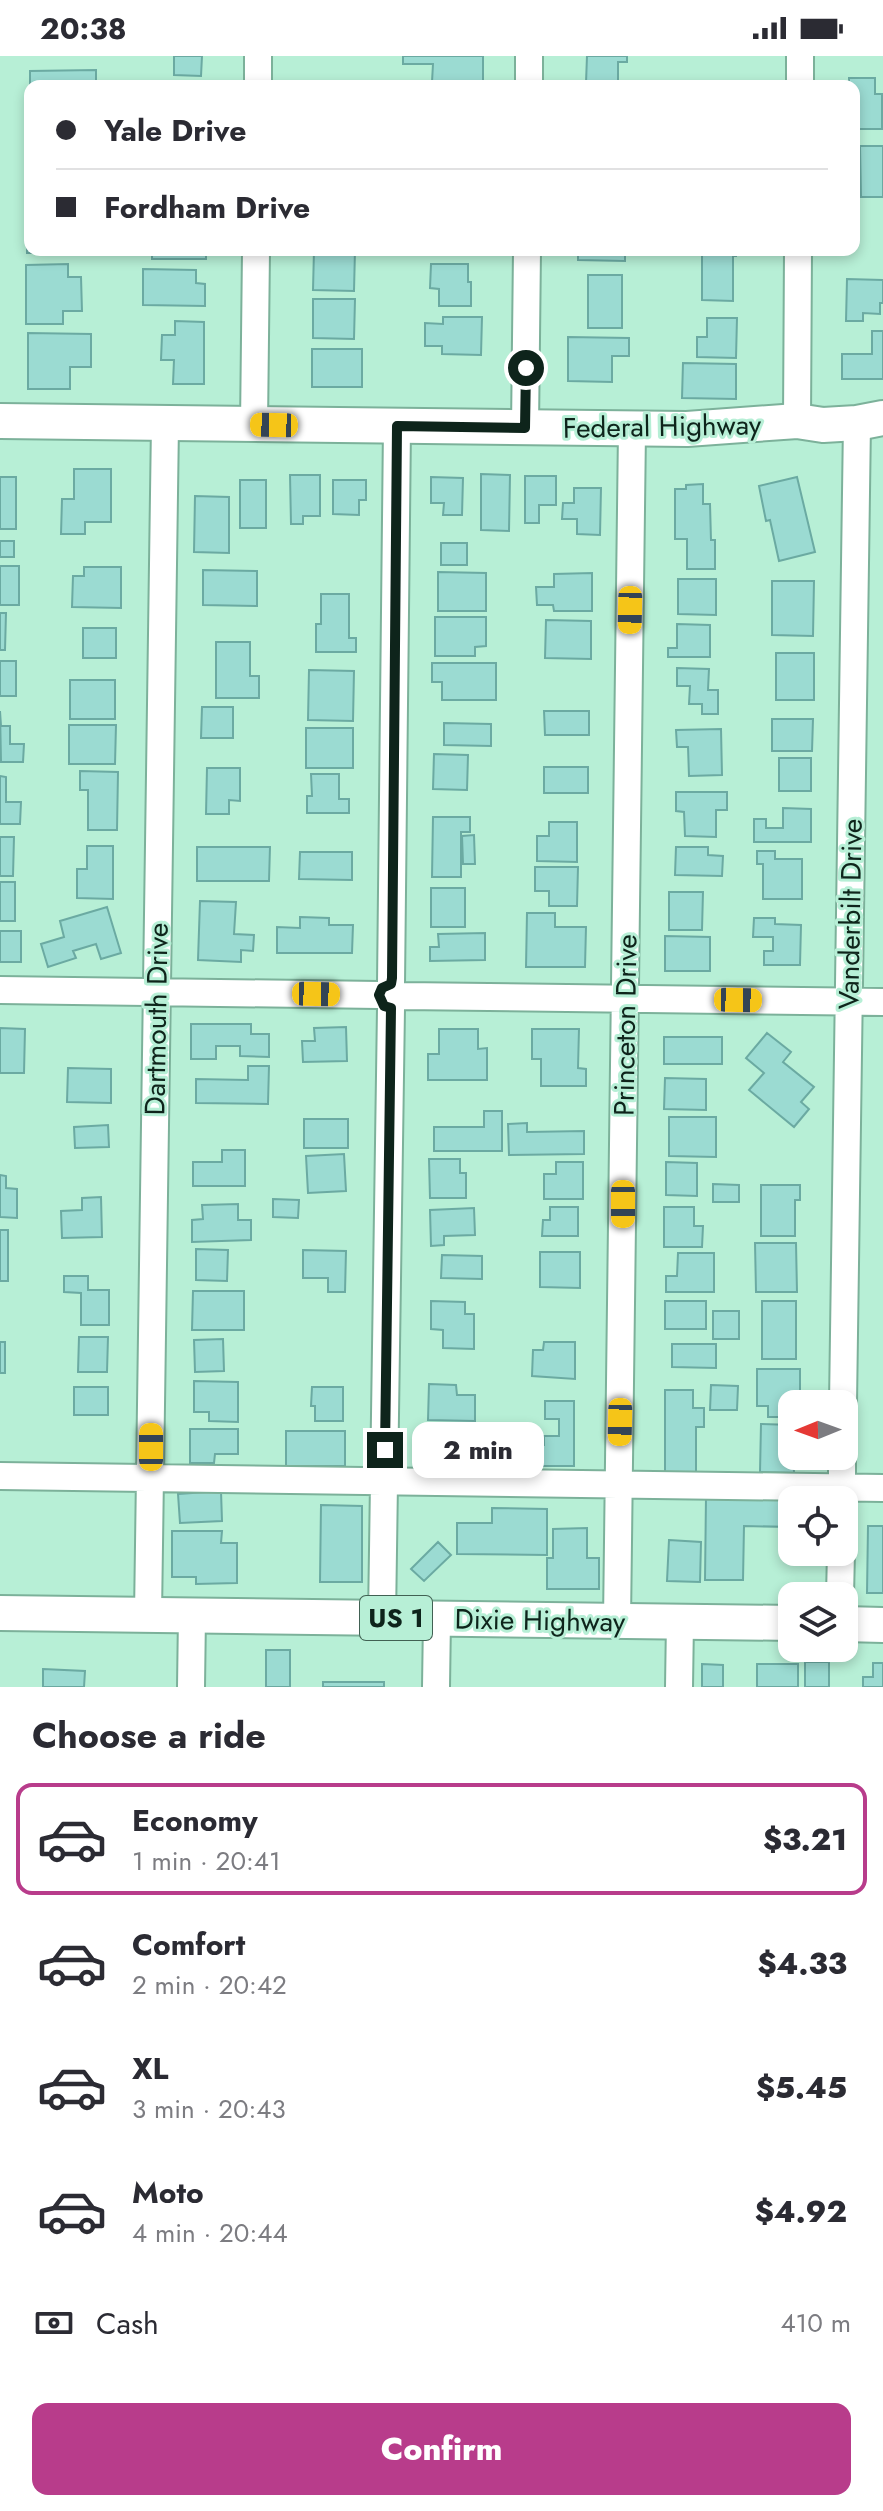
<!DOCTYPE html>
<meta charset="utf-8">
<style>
:root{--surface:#fff;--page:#f7f7f7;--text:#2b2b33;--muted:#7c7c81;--line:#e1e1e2;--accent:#b83c8b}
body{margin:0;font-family:Jost,sans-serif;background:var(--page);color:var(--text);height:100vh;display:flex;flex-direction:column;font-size:30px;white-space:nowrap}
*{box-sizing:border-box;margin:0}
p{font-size:26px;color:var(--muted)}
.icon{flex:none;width:44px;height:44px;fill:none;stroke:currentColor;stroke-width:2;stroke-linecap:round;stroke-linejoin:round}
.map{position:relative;height:1631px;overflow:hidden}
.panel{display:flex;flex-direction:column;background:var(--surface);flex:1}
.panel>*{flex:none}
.banner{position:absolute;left:24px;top:24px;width:836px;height:176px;border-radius:16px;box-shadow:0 4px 12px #0003;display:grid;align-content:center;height:176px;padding:0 32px;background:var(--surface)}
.needle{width:52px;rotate:269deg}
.buttons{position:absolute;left:778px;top:1334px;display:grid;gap:16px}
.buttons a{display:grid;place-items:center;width:80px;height:80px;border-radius:16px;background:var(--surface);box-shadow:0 4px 12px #0003;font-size:40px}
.end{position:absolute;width:36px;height:36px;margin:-18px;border:10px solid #0e241b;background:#fff;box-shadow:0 0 0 4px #fff}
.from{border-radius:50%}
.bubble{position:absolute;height:56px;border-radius:16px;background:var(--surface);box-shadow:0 4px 12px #0003;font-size:26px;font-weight:800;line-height:56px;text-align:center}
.car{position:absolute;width:24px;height:48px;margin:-24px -12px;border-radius:10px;box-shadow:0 0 6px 2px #0007;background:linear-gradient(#f5c518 24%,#345 0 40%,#f5c518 0 76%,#345 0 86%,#f5c518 0)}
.banner b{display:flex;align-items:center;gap:28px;height:76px;font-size:30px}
.banner b+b{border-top:2px solid var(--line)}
.banner i{width:20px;height:20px;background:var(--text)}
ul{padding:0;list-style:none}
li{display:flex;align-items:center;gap:24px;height:112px;margin:0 16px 12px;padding:0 16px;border:4px solid transparent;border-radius:16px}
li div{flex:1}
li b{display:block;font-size:30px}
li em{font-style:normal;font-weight:800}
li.active{border-color:var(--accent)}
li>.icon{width:72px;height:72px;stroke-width:1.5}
h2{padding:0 32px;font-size:36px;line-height:96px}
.pay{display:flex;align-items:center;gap:20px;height:88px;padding:0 32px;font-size:30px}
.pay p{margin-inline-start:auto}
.action{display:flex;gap:16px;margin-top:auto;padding:16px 32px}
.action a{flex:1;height:92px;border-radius:16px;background:var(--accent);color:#fff;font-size:32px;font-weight:800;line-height:92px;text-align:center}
.status{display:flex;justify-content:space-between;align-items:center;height:56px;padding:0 40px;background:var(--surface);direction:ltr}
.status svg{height:22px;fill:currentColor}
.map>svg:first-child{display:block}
.building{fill:#9bdbd2;stroke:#6baaa2;stroke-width:2}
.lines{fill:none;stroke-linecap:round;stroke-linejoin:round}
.minor-casing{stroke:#7cb19a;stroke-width:30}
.major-casing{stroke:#7cb19a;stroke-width:38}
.minor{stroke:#fff;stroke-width:26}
.major{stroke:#fff;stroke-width:34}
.route{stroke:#0e241b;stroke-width:10}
.labels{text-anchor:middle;stroke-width:6;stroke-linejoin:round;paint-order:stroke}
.shield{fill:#b7efd6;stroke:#416153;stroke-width:2}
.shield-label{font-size:26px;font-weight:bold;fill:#0e241b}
.street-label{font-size:28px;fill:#0e241b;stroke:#b7efd6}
</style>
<div class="status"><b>20:38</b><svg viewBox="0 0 49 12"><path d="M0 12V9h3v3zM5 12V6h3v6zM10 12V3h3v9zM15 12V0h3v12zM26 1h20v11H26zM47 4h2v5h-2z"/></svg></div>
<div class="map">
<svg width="883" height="1631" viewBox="0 0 883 1631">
<rect width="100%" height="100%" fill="#b7efd6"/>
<!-- building -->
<path class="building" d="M174,0H202L201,20L174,19Z
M403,0H483V26H432L433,8H403Z
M587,0H627V6H618V27H586Z
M96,14V30H30V38V15Z
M849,22H875V38H882V73H854V30H849Z
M860,90H883V141H861Z
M27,144H30V194H60V197H27Z
M152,194H206V203H152Z
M314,194H355L354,235L313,234Z
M578,194H625V205L578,204Z
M702,194H736V200H733V245L702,244Z
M68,208V221H81L82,255H63V268H26V209Z
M431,208H468V226H471V250H439V233L430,232Z
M143,213L196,214V227L205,228V250L143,249Z
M588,219H622V272H588Z
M847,223L883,224V247H880V258L863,257V265H846Z
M313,243H355L354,283L313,282Z
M443,261H482L481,299L442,298V290H425V267L443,268Z
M707,262H737L736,302L697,301V281H707Z
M175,265L204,266V328H173L174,304H161L162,279H175Z
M872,275H883V323H842V298H872Z
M28,277L91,278V311H70V333H28Z
M568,281L629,282V300H612V326L568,325Z
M312,293H362V331H312Z
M683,307L736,308V343L682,342Z
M74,413H111V466H85V478H61L62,443H74Z
M481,418L510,419L509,475L481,474Z
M290,419H320V460H303V468H291Z
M525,420H556V449H539V467H525Z
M0,421H16V473H0Z
M431,421L463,422L462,459H443L444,447H431Z
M797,421L815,496L779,505L770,464L766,465L759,430Z
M240,424H266V472H240Z
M333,424H366V444H359V459L333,458Z
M703,428V448H710L711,484H715V513H687V483H675V433H686V429Z
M574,432H601L600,479L577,478V463H562L563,447H574Z
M195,440L229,441V497L194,496Z
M0,485H14V501H0Z
M441,487H467V509H441Z
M0,510H19V549H0Z
M84,511H121V552L72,551L73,520H84Z
M203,514L257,515V550L203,549Z
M438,516L486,517V555H438Z
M592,517V555H554L553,549H537L536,531H554V518Z
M678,523H716V559L678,558Z
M772,525H814L813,580L772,579Z
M321,538H349V582H356V596H316V568H321Z
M0,557H6L5,594H0Z
M435,561H486V590L475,591V600H435Z
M546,564L591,565V603L545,602Z
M677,568L710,569V601H668V592H677Z
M83,572H116V602H83Z
M216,586H250V620H259V642H216Z
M776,597H814V644H776Z
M0,605H16V640H0Z
M432,607H496V644H442V626H432Z
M677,612L709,613L708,634H718V658H702V648H689L690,630H677Z
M309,614L354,615L353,665L308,664Z
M70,624H115V663H70Z
M202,651H233V682H201Z
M0,655L1,670H10V688H24L23,706H1Z
M544,655H589V679H545Z
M772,663H813L812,695H772Z
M444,667L491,668V690L444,689Z
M69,669H116L115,708H69Z
M306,672H353V712H306Z
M721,673L722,719L689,720L688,691H677L676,674Z
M434,698L468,699L467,734L433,733Z
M779,702H811V735H779Z
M544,711H588V737H544Z
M207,712H240V745L229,744V758H206Z
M80,715L118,716L117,774H88V734H80Z
M311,718H339V743H349V757H307V740H312Z
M0,720L6,721V746H21L20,768H0Z
M676,736H727V754H716V781L685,780L684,756L676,755Z
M783,752L811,753V786H754V763H766V772H783Z
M433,761H470V776H461V821H432Z
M549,766H577V806L537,805V780H549Z
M474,779L475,808H463L462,780Z
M0,781H14L13,820H0Z
M87,790H113V843L77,842V813H87Z
M197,791H270L269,825H197Z
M676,791H708V799L723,800L722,820L675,819Z
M757,795H775V803H802V843H763V808H757Z
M300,796H352V824L299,823Z
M535,811H578L577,850H549V835H535Z
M0,826H15V865H0Z
M431,832H465V871H431Z
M669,836H703L702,874H669Z
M200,845L236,846L234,878L254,879L253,895L241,894V906L198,904Z
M107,851L121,897L101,903L96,888L73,895L76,902L48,911L41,888L64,881L60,865Z
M527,857H555V871H586L585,911H526Z
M300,861L329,862V869H353L352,897H277V871L300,872Z
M754,862H775V868L801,869L800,909H764V895H773V881H753Z
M0,875H21V906H0Z
M485,877V904L430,905V891H439L438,878Z
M665,880L710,881V915H665Z
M191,968H251V978H269V1001L240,1000V990H216V1003H191Z
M346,971L347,1005L303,1006L302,985H315L314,972Z
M0,972L25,973L24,1017H0Z
M439,973H478V993L487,992V1024H428V998H439Z
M532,973H579L578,1012L586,1013V1030H541V1003H532Z
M767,977L791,996L783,1006L814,1031L801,1046L809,1053L794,1071L749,1034L764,1017L746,1002Z
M664,981H722V1008H664Z
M248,1010H269L268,1048L196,1047V1023L248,1024Z
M68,1012L111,1013V1047L67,1046Z
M665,1022L706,1023V1054L664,1053Z
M484,1055H502V1095H434V1071H484Z
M669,1061H716V1101L669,1100Z
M304,1063H348V1092H304Z
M527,1067V1076L584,1075V1098L509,1099L508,1068Z
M108,1069L109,1091L75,1092L74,1071Z
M222,1094H245V1130H193V1106H222Z
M344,1098L346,1135L308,1137L306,1100Z
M429,1103H460V1117H466V1142H430Z
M556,1106H583V1143H544V1118H556Z
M666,1106L697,1107V1140L666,1139Z
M0,1119L6,1120V1132L17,1133V1162L0,1161Z
M713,1128L739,1129V1146H713Z
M761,1129H800V1144H795V1180H761Z
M101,1141L102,1181L62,1182L61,1155L82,1154V1142Z
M273,1143L299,1144L298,1162L273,1161Z
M238,1148V1164H251V1184L192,1186V1164L203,1163L202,1149Z
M550,1151H578V1180H542L543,1164H550Z
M664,1151H694V1170H703L702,1191H664Z
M474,1152L475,1179L444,1180V1189L431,1190L430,1154Z
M0,1174H8V1225H0Z
M755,1187H796L797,1236H756Z
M196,1193L228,1194L227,1225L196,1224Z
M303,1194L346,1195L345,1236H328V1222H303Z
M540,1196H580V1232L540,1231Z
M678,1197H714V1236H666V1220H677Z
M442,1199L482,1200V1223L441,1222Z
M64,1220H88V1234H109V1269H81V1237L64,1236Z
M193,1235H244V1274H192Z
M431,1245L465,1246V1258H474V1293L443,1292V1274L431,1273Z
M665,1245H706V1273H665Z
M762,1245H796V1303H762Z
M713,1255H739V1283H713Z
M79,1281H108L107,1316H78Z
M223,1283L224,1315L195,1316L194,1284Z
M0,1286H5V1317H0Z
M544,1286H575V1323L532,1320L533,1294H543Z
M672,1288H716V1312L672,1311Z
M757,1313H800V1348H792V1361H768V1350H757Z
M194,1325L238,1326V1366L209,1365V1356H194Z
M429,1328L456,1329L457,1339H475V1365L428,1364Z
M711,1329L738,1330L737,1354H710Z
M74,1331H108V1359H74Z
M312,1331H343V1365H315V1350H311Z
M665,1334H693V1352H704V1371H696V1416H665Z
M545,1345H574V1410H533V1389H544V1380H559V1363H545Z
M761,1368L792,1369L794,1417L760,1416Z
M190,1373H238V1398H215L214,1407H190Z
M429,1373H466V1414H432V1392H428Z
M286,1375H345V1410H286Z
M221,1435L222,1465L180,1467L178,1438Z
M706,1441L817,1444H792V1471L744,1470L743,1524H705Z
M321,1449L362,1450V1526H320Z
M492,1452L547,1453V1499L457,1498V1467H492Z
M868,1470H883V1537H867Z
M587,1472V1502H599V1533H547V1502H553V1473Z
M172,1475H222L221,1487H237V1527L196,1528V1521H172Z
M669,1484L701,1486L700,1526L667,1525Z
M438,1486L451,1499L424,1525L411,1513Z
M266,1594H290V1631H266Z
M805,1606H829V1631H805Z
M873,1607H883V1631H863V1621H873Z
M702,1608L723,1609V1631H702Z
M757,1608H798V1631H757Z
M43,1613L85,1615L84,1631H43Z
M323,1626H384V1631H323Z"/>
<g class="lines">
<defs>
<path id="minor" d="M258,30V0
M529,30V0
M800,30V0
M797,365L798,194
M254,369L256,194
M525,372L527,194
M391,928L397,370
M0,934L379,939
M403,940L883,946
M843,1348L857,367
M0,1420L883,1432
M842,1444V1400
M840,1540L841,1496
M148,1559L165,368
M382,1562L391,952
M617,1565L632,374
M191,1631L192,1559
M436,1631L437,1563
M679,1631L680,1565"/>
<path id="major" d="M0,365L687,373L797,365L823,369L857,367L883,362
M0,1557L792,1567
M844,1568L883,1569"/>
</defs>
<!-- minor casing -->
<use href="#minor" class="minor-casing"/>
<!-- major casing -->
<use href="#major" class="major-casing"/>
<!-- minor -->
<use href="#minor" class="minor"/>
<!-- major -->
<use href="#major" class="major"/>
</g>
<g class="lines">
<!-- route -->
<path class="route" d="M385,1394L391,952L384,950L379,939L382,932L391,928L392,922L397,370L525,372L526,312"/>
</g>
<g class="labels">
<!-- shield labels -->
<rect class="shield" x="360" y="1540" width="72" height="44" rx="6"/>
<g class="shield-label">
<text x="396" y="1571">US 1</text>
</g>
<!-- street labels -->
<g class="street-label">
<text transform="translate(662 370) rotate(-1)" y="10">Federal Highway</text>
<text transform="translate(850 858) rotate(-89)" y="10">Vanderbilt Drive</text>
<text transform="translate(156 963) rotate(-89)" y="10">Dartmouth Drive</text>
<text transform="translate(625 969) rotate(-89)" y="10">Princeton Drive</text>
<text transform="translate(540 1564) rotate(1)" y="10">Dixie Highway</text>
</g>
</g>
</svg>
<div class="buttons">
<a><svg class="needle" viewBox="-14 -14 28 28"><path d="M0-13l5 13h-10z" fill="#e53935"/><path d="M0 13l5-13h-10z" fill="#7c7c81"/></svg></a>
<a><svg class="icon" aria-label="locate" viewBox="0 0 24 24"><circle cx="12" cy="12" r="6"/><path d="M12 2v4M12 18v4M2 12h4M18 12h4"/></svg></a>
<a><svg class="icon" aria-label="layers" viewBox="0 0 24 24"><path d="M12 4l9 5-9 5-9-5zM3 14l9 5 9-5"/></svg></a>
</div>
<i class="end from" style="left:526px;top:312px"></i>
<i class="end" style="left:385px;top:1394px"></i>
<div class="bubble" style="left:412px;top:1366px;width:132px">2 min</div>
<i class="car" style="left:274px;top:369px;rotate:271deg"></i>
<i class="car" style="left:630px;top:554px;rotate:181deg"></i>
<i class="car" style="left:316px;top:938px;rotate:91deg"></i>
<i class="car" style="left:738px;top:944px;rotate:91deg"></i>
<i class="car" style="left:623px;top:1148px;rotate:180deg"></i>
<i class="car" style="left:620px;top:1366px;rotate:181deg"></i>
<i class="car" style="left:151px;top:1391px;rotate:0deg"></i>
<div class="banner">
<b><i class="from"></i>Yale Drive</b>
<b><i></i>Fordham Drive</b>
</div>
</div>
<section class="panel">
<h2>Choose a ride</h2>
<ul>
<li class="active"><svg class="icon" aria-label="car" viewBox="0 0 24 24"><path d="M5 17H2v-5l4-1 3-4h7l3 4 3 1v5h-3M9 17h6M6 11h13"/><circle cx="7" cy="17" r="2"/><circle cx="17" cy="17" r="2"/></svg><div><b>Economy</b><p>1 min · 20:41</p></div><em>$3.21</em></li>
<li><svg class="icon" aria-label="car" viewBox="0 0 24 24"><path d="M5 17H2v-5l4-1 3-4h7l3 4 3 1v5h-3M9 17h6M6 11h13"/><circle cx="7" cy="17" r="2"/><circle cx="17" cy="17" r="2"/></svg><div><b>Comfort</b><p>2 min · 20:42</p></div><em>$4.33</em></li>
<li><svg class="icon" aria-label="car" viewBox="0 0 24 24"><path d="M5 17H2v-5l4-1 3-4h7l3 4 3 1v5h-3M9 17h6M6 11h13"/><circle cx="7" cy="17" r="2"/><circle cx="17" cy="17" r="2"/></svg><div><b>XL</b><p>3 min · 20:43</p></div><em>$5.45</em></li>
<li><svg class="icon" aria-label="car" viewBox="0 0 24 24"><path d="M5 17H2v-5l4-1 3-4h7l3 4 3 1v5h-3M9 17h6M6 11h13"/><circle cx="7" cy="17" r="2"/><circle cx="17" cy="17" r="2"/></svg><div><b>Moto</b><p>4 min · 20:44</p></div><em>$4.92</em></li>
</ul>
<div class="pay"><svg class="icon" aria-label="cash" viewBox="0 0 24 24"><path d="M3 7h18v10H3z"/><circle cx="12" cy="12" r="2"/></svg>Cash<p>410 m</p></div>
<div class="action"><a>Confirm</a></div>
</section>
